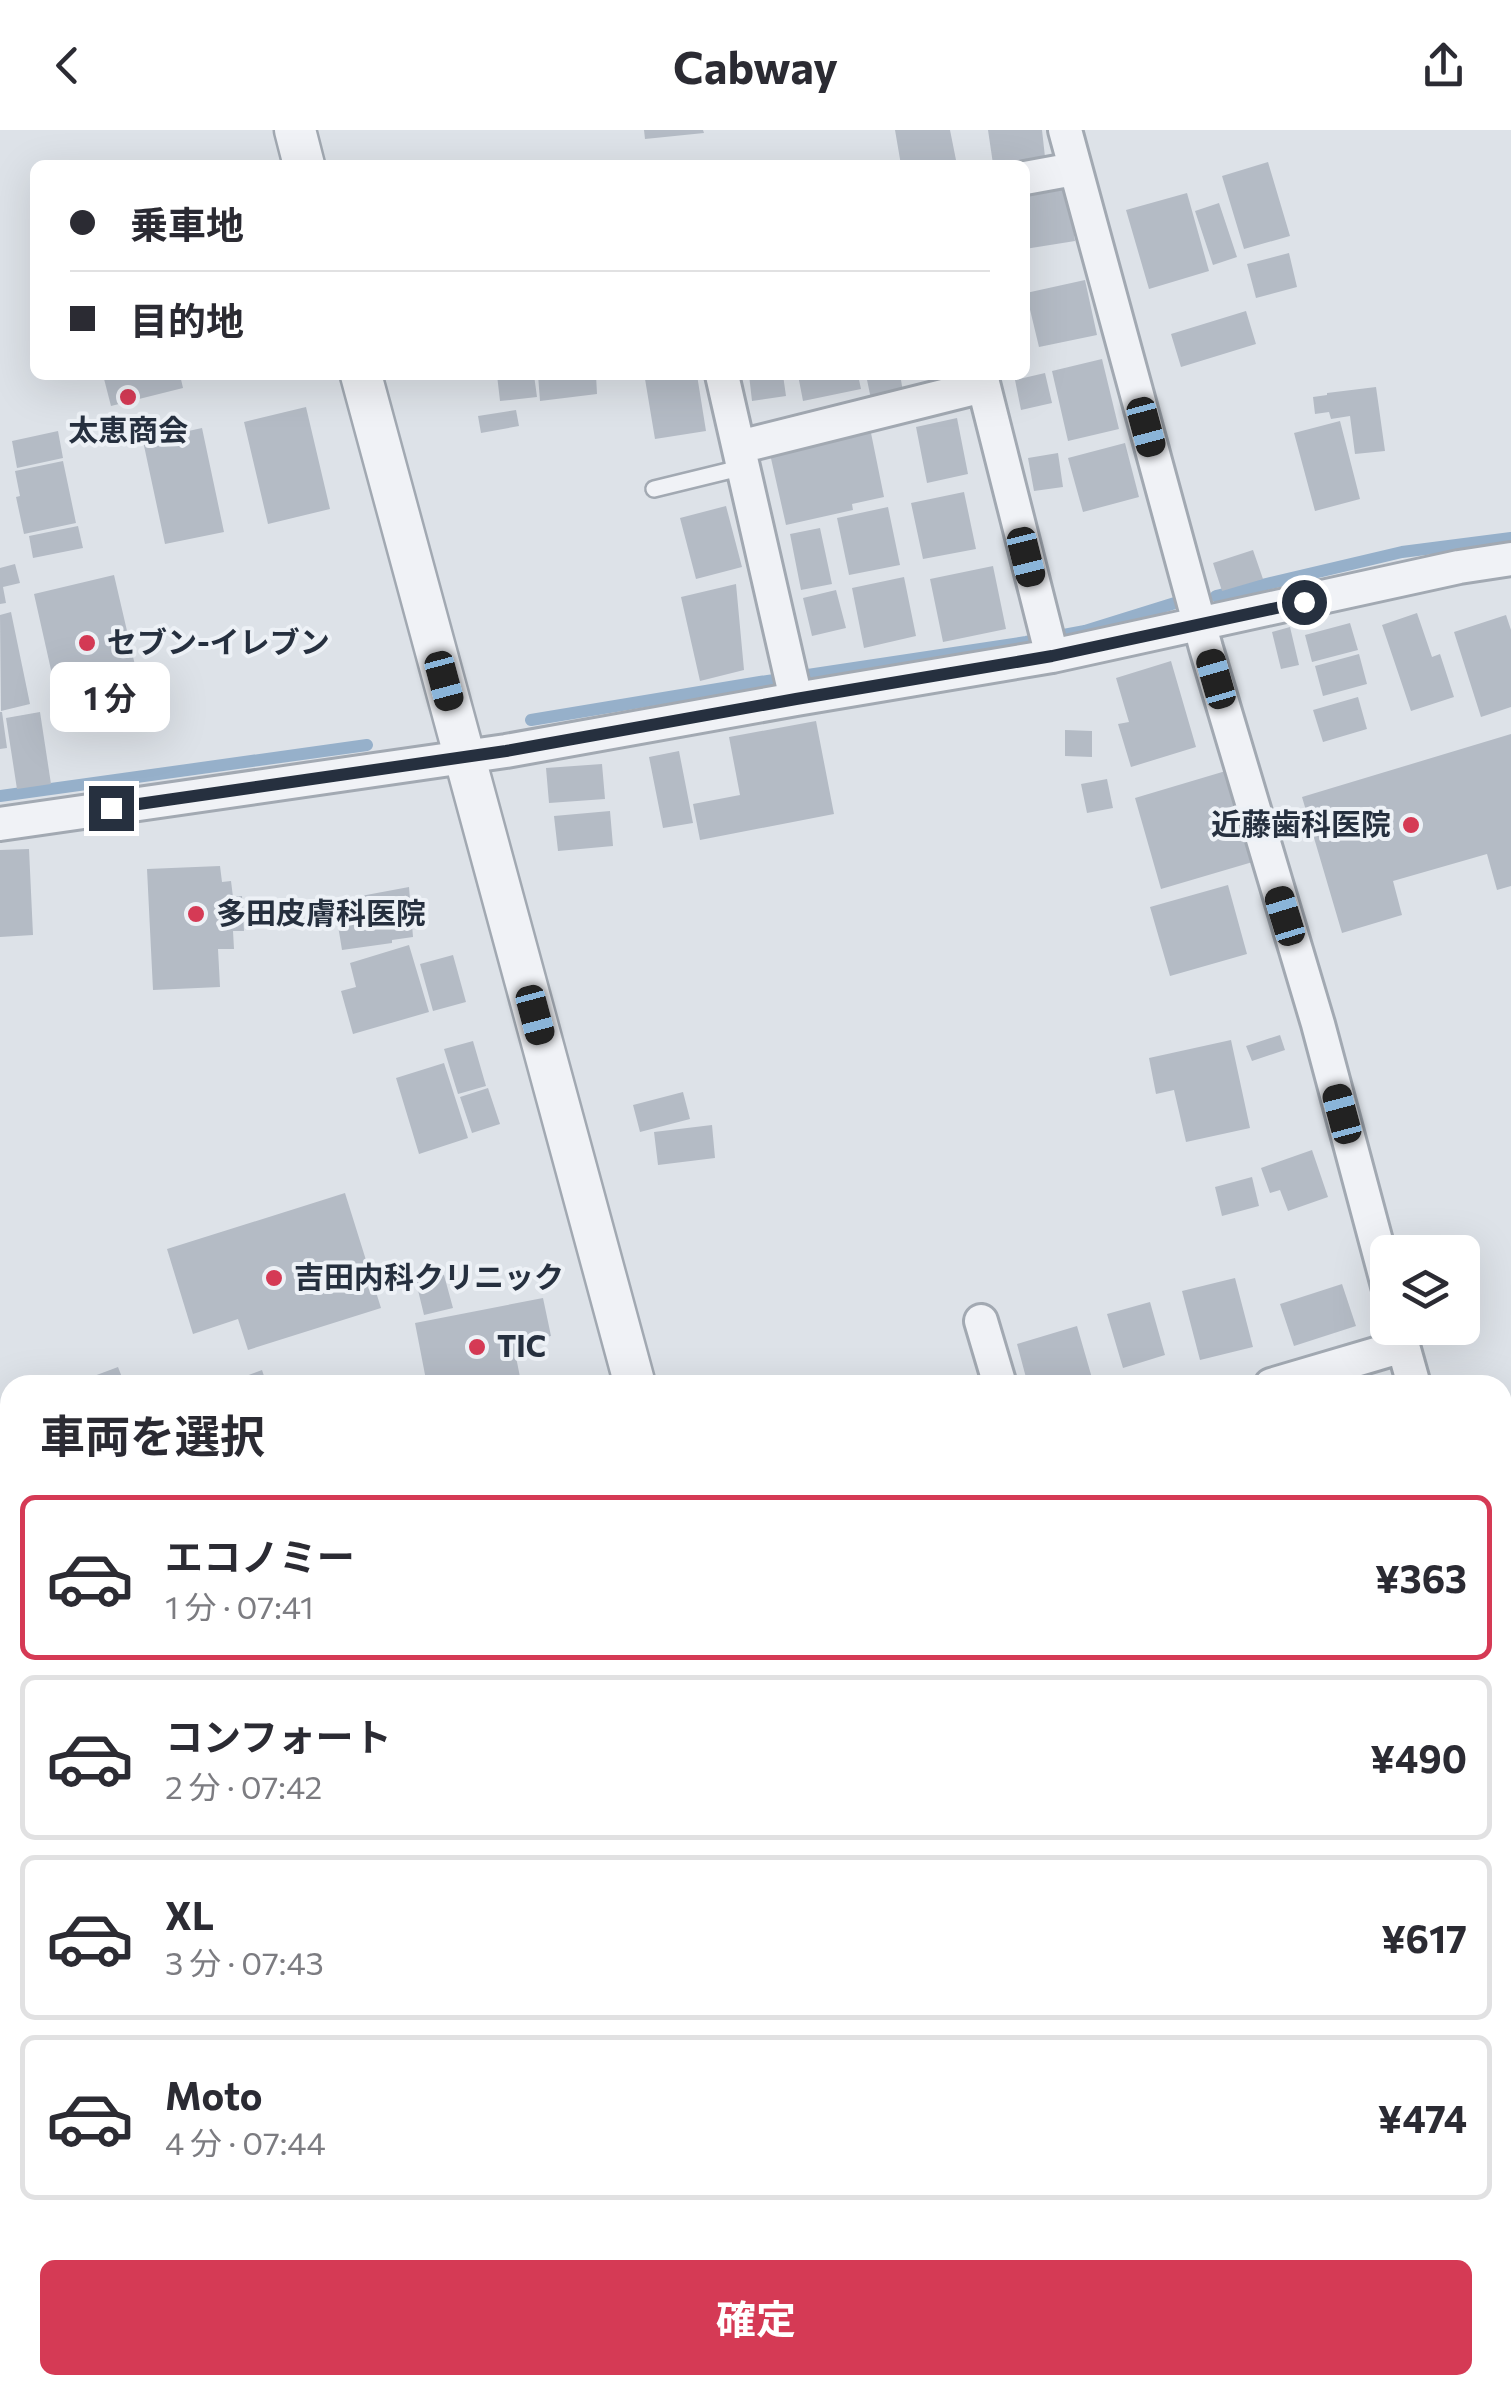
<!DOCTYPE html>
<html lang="ja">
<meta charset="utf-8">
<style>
:root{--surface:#fff;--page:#f2f2f3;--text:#2b2b33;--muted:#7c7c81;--line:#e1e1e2;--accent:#d53a55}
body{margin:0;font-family:Commissioner,"Noto Sans JP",sans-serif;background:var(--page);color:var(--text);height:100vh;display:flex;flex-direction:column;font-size:38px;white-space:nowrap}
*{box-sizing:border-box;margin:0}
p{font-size:32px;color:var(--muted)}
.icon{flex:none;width:55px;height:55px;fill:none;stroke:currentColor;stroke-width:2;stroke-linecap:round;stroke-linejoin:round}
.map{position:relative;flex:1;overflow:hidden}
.drawer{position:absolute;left:0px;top:1245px;width:1512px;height:1020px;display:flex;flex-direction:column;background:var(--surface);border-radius:30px 30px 0 0;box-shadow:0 10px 40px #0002}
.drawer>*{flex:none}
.top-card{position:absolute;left:30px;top:30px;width:1000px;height:220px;border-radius:15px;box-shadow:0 10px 40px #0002;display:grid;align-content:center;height:220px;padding:0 40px;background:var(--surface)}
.buttons{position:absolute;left:1370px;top:1105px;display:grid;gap:20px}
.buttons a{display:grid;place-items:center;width:110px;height:110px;border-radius:15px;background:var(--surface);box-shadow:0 10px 40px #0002;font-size:50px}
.end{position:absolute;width:45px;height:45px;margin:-22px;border:12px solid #26303f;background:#fff;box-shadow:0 0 0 5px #fff}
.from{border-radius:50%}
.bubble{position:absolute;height:70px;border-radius:15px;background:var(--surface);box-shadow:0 10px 40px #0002;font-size:32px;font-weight:700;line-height:70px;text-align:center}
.car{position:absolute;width:30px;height:60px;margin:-30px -15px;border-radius:12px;box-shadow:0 0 8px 2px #0007;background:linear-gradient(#222 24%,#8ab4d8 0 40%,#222 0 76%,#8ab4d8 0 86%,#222 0)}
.top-card b{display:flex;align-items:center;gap:35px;height:95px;font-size:38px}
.top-card b+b{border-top:2px solid var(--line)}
.top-card i{width:25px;height:25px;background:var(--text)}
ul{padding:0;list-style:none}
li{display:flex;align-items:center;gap:30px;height:165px;margin:0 20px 15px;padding:0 20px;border:5px solid var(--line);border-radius:15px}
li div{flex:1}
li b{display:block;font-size:38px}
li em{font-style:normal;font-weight:700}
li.current{border-color:var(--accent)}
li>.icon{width:90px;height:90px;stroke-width:1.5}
h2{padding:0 40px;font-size:45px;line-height:120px}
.button{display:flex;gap:20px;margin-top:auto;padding:20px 40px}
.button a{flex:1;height:115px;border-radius:15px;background:var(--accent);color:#fff;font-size:40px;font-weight:700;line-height:115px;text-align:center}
header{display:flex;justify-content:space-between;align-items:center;height:130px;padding:0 40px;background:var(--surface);font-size:45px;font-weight:700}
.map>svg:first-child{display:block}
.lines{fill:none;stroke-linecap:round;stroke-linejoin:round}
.stream{stroke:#96b0ca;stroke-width:12}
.building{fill:#b4bbc5}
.service-casing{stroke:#a2a9b2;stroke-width:20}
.minor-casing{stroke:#a2a9b2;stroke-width:38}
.tertiary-casing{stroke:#a2a9b2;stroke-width:45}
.service{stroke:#f0f2f6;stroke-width:15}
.minor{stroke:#f0f2f6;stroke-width:32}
.tertiary{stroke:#f0f2f6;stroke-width:40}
.route{stroke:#26303f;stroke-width:12}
.poi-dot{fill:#d53a55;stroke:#edf1f6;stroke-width:4}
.labels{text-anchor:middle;stroke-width:8;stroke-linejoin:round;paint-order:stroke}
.poi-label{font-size:30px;font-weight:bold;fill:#26303f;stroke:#edf1f6;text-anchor:start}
</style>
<header><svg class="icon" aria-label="back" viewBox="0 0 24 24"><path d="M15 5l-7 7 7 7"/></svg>Cabway<svg class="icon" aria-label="share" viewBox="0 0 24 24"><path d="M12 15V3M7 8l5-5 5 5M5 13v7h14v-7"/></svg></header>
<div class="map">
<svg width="1511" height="2265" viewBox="0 0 1511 2265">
<rect width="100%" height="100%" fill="#dde2e8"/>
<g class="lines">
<!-- stream -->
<path class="stream" d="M1216,466L1402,422L1511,408
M531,590L760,552L1026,512L1085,501L1175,473
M0,666L367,615
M0,1907L10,1908
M1502,2017H1511"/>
</g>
<!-- building -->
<path class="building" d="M644,0H703L704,3L645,9Z
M895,0H950L957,35H901Z
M988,0H1042L1045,27L993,34Z
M1268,32L1290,106L1244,119L1222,46Z
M1067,56L1075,111L1025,119V63Z
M1187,63L1209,141L1149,159L1126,80Z
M1219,73L1237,127L1213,135L1195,81Z
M1289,123L1297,157L1256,168L1247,134Z
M1085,150L1097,205L1039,217L1026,163Z
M1246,181L1256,214L1181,237L1171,204Z
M1102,229L1119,299L1068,311L1052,241Z
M1045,243L1052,273L1021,280L1015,250Z
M103,245H180L183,258L111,276Z
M497,245H534L537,267L500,271Z
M538,245H596L597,264L540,271Z
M668,245H697L706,301L655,309L645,249Z
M749,245H783L786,266L752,271Z
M798,245H858L861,259L803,271Z
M866,245H917V247L901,250L903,262L871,269Z
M1376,257L1385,321L1355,324L1350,286L1331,289L1329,282L1315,284L1313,267L1327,265V263Z
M306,277L330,379L268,394L244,292Z
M516,280L519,296L481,303L478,286Z
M957,288L968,344L927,353L916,297Z
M1340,291L1360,369L1315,381L1294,303Z
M202,298L224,402L165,414L143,311Z
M58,301L63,328L17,338L12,311Z
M871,303L884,367L852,374L853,380L786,395L770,324Z
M1125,313L1139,367L1083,382L1068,328Z
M1058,323L1063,357L1034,361L1028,328Z
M63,331L76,393L24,404L16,367L20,366L15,341Z
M964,362L976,419L923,429L911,373Z
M726,376L742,437L696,449L680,388Z
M888,377L900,435L849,445L837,388Z
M78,396L83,418L33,428L29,406Z
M820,398L832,454L801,460L790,404Z
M1253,420L1263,449L1222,461L1213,433Z
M15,434L20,453L3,457L6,473L0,474V438Z
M993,436L1006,499L943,512L930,449Z
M114,445L141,561L60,580L34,464Z
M904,447L916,506L864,518L852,458Z
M736,454L744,540L700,551L681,467Z
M836,460L846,498L812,506L803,468Z
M11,482L30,574L1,581L0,485Z
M1417,483L1432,527L1440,524L1454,567L1411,581L1382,495Z
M1506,485L1511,500V577L1481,587L1454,502Z
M1350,493L1358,520L1312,532L1305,505Z
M1290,497L1299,535L1281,539L1272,502Z
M1359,524L1367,554L1323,566L1315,536Z
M1171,531L1196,617L1131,637L1118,594L1129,592L1116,548Z
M1358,567L1367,599L1323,612L1313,580Z
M0,582H2L7,618L0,619Z
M40,582L51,654L17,659L6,588Z
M816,591L834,684L700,710L693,674L740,665L729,607Z
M1065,600L1092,601V627L1065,626Z
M1511,604V756L1497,760L1487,724L1393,751L1402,785L1342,803L1302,667Z
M679,621L693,693L663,698L649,627Z
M602,634L605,669L549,673L546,638Z
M1229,640L1256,731L1161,759L1135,668Z
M1107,649L1113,678L1087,683L1081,654Z
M610,681L613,716L558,721L554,686Z
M29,719L33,805L0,807V720Z
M220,736L222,752L231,751L233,767L242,766L244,801H233L234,819H218L220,857L153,860L147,739Z
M1228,755L1247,824L1170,846L1150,777Z
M409,757L413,807L392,810V813L342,820L334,771Z
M409,815L429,882L353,904L341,861L356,857L350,833Z
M453,825L466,872L433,881L420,834Z
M1280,905L1285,920L1252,931L1246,916Z
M1231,910L1250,998L1186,1012L1174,960L1156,964L1149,928Z
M473,911L486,956L458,964L444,919Z
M444,933L468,1008L419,1024L396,948Z
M488,958L500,994L472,1003L460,967Z
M683,962L690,989L640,1002L633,975Z
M712,995L715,1028L658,1035L654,1002Z
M1312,1020L1328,1067L1288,1081L1280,1060L1270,1063L1261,1038Z
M1252,1047L1259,1076L1222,1086L1215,1057Z
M345,1063L381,1178L248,1220L238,1189L193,1204L167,1119Z
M444,1145L453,1178L424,1185L416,1152Z
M1235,1148L1253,1217L1200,1230L1182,1161Z
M1342,1154L1356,1196L1294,1216L1280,1174Z
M543,1168L551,1206L532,1210L535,1223L516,1227L521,1252L506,1255H427L415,1193Z
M1150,1172L1165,1225L1123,1238L1107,1184Z
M1077,1196L1094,1255H1028L1017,1214Z
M118,1237L125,1255H70Z
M262,1240L267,1255H222Z
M0,1311L10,1338V1348L0,1352Z
M4,1366L10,1396L0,1399V1367Z
M1502,1628L1511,1652V1663L1502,1666Z
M10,1633V1651L3,1654L0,1637Z
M0,1671L10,1697V1726L0,1730Z
M1511,1677V1757L1502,1760V1679Z
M10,1798V1875L0,1878V1801Z
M10,2093V2133H9L0,2105V2097Z
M20,2255H121L123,2258L105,2265H23Z
M127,2255H166V2256L140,2265L136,2256L129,2259Z
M500,2255H514L518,2265H475Z
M1132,2255H1196L1198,2265H1134Z
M1216,2255H1302L1304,2265H1218Z"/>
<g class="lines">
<defs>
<path id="service" d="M654,359L744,337"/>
<path id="minor" d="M1065,0L1206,518L1318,894L1388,1156
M1025,48L1074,39
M722,245L796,569
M981,245L1052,526
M739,317L983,256
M0,694L506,621L796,569L1052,526L1459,437L1511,429
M981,1191L1000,1255
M1398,1198L1414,1255
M1271,1255L1403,1216
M0,1420L10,1416
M1502,1451L1511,1445
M1502,1567L1511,1593
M0,1932L10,1934
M1502,2040H1511"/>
<path id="tertiary" d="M295,0L304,35
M361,245L635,1255
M910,2255L913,2265"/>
</defs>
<!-- service casing -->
<use href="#service" class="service-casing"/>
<!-- minor casing -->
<use href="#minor" class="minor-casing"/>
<!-- tertiary casing -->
<use href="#tertiary" class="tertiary-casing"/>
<!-- service -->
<use href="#service" class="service"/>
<!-- minor -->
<use href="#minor" class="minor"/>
<!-- tertiary -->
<use href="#tertiary" class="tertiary"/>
</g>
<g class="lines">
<!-- route -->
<path class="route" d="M111,678L506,621L796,569L1052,526L1304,472"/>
</g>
<!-- markers -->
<g class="poi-dot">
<circle cx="128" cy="267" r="10"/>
<circle cx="87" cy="513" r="10"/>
<circle cx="1411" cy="695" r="10"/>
<circle cx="196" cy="784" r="10"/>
<circle cx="274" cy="1148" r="10"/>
<circle cx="477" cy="1217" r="10"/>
</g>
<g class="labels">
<!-- poi labels -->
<g class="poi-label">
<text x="128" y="311" text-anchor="middle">太恵商会</text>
<text x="107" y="523">セブン-イレブン</text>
<text x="1391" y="705" text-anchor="end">近藤歯科医院</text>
<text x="216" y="794">多田皮膚科医院</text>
<text x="294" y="1158">吉田内科クリニック</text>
<text x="497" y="1227">TIC</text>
</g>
</g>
</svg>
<div class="buttons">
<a><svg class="icon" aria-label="layers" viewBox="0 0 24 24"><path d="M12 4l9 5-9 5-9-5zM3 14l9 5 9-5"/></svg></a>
</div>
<i class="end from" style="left:1304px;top:472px"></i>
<i class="end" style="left:111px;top:678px"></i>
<div class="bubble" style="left:50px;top:532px;width:120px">1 分</div>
<i class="car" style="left:1146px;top:297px;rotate:165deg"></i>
<i class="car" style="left:1026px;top:427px;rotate:166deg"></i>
<i class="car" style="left:1216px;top:549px;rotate:344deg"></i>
<i class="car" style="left:444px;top:551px;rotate:165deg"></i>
<i class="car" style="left:1285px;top:786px;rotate:343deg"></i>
<i class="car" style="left:535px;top:885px;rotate:165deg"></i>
<i class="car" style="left:1342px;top:984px;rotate:345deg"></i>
<div class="top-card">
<b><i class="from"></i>乗車地</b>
<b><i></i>目的地</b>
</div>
<section class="drawer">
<h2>車両を選択</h2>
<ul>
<li class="current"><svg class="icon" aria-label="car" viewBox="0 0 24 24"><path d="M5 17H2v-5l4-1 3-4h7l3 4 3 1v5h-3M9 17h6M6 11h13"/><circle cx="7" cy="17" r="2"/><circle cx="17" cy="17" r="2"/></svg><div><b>エコノミー</b><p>1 分 · 07:41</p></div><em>¥363</em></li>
<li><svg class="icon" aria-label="car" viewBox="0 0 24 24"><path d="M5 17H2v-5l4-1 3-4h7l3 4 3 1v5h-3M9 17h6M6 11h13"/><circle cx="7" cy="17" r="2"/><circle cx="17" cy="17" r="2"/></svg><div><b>コンフォート</b><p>2 分 · 07:42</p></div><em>¥490</em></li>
<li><svg class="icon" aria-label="car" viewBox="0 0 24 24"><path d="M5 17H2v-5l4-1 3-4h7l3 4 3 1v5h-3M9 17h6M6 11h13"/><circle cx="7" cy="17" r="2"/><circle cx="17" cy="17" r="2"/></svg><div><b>XL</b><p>3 分 · 07:43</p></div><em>¥617</em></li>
<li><svg class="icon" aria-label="car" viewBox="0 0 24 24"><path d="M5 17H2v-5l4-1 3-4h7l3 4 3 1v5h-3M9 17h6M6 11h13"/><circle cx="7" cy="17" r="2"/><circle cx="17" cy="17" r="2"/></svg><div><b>Moto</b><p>4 分 · 07:44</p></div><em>¥474</em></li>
</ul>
<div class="button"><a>確定</a></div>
</section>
</div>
